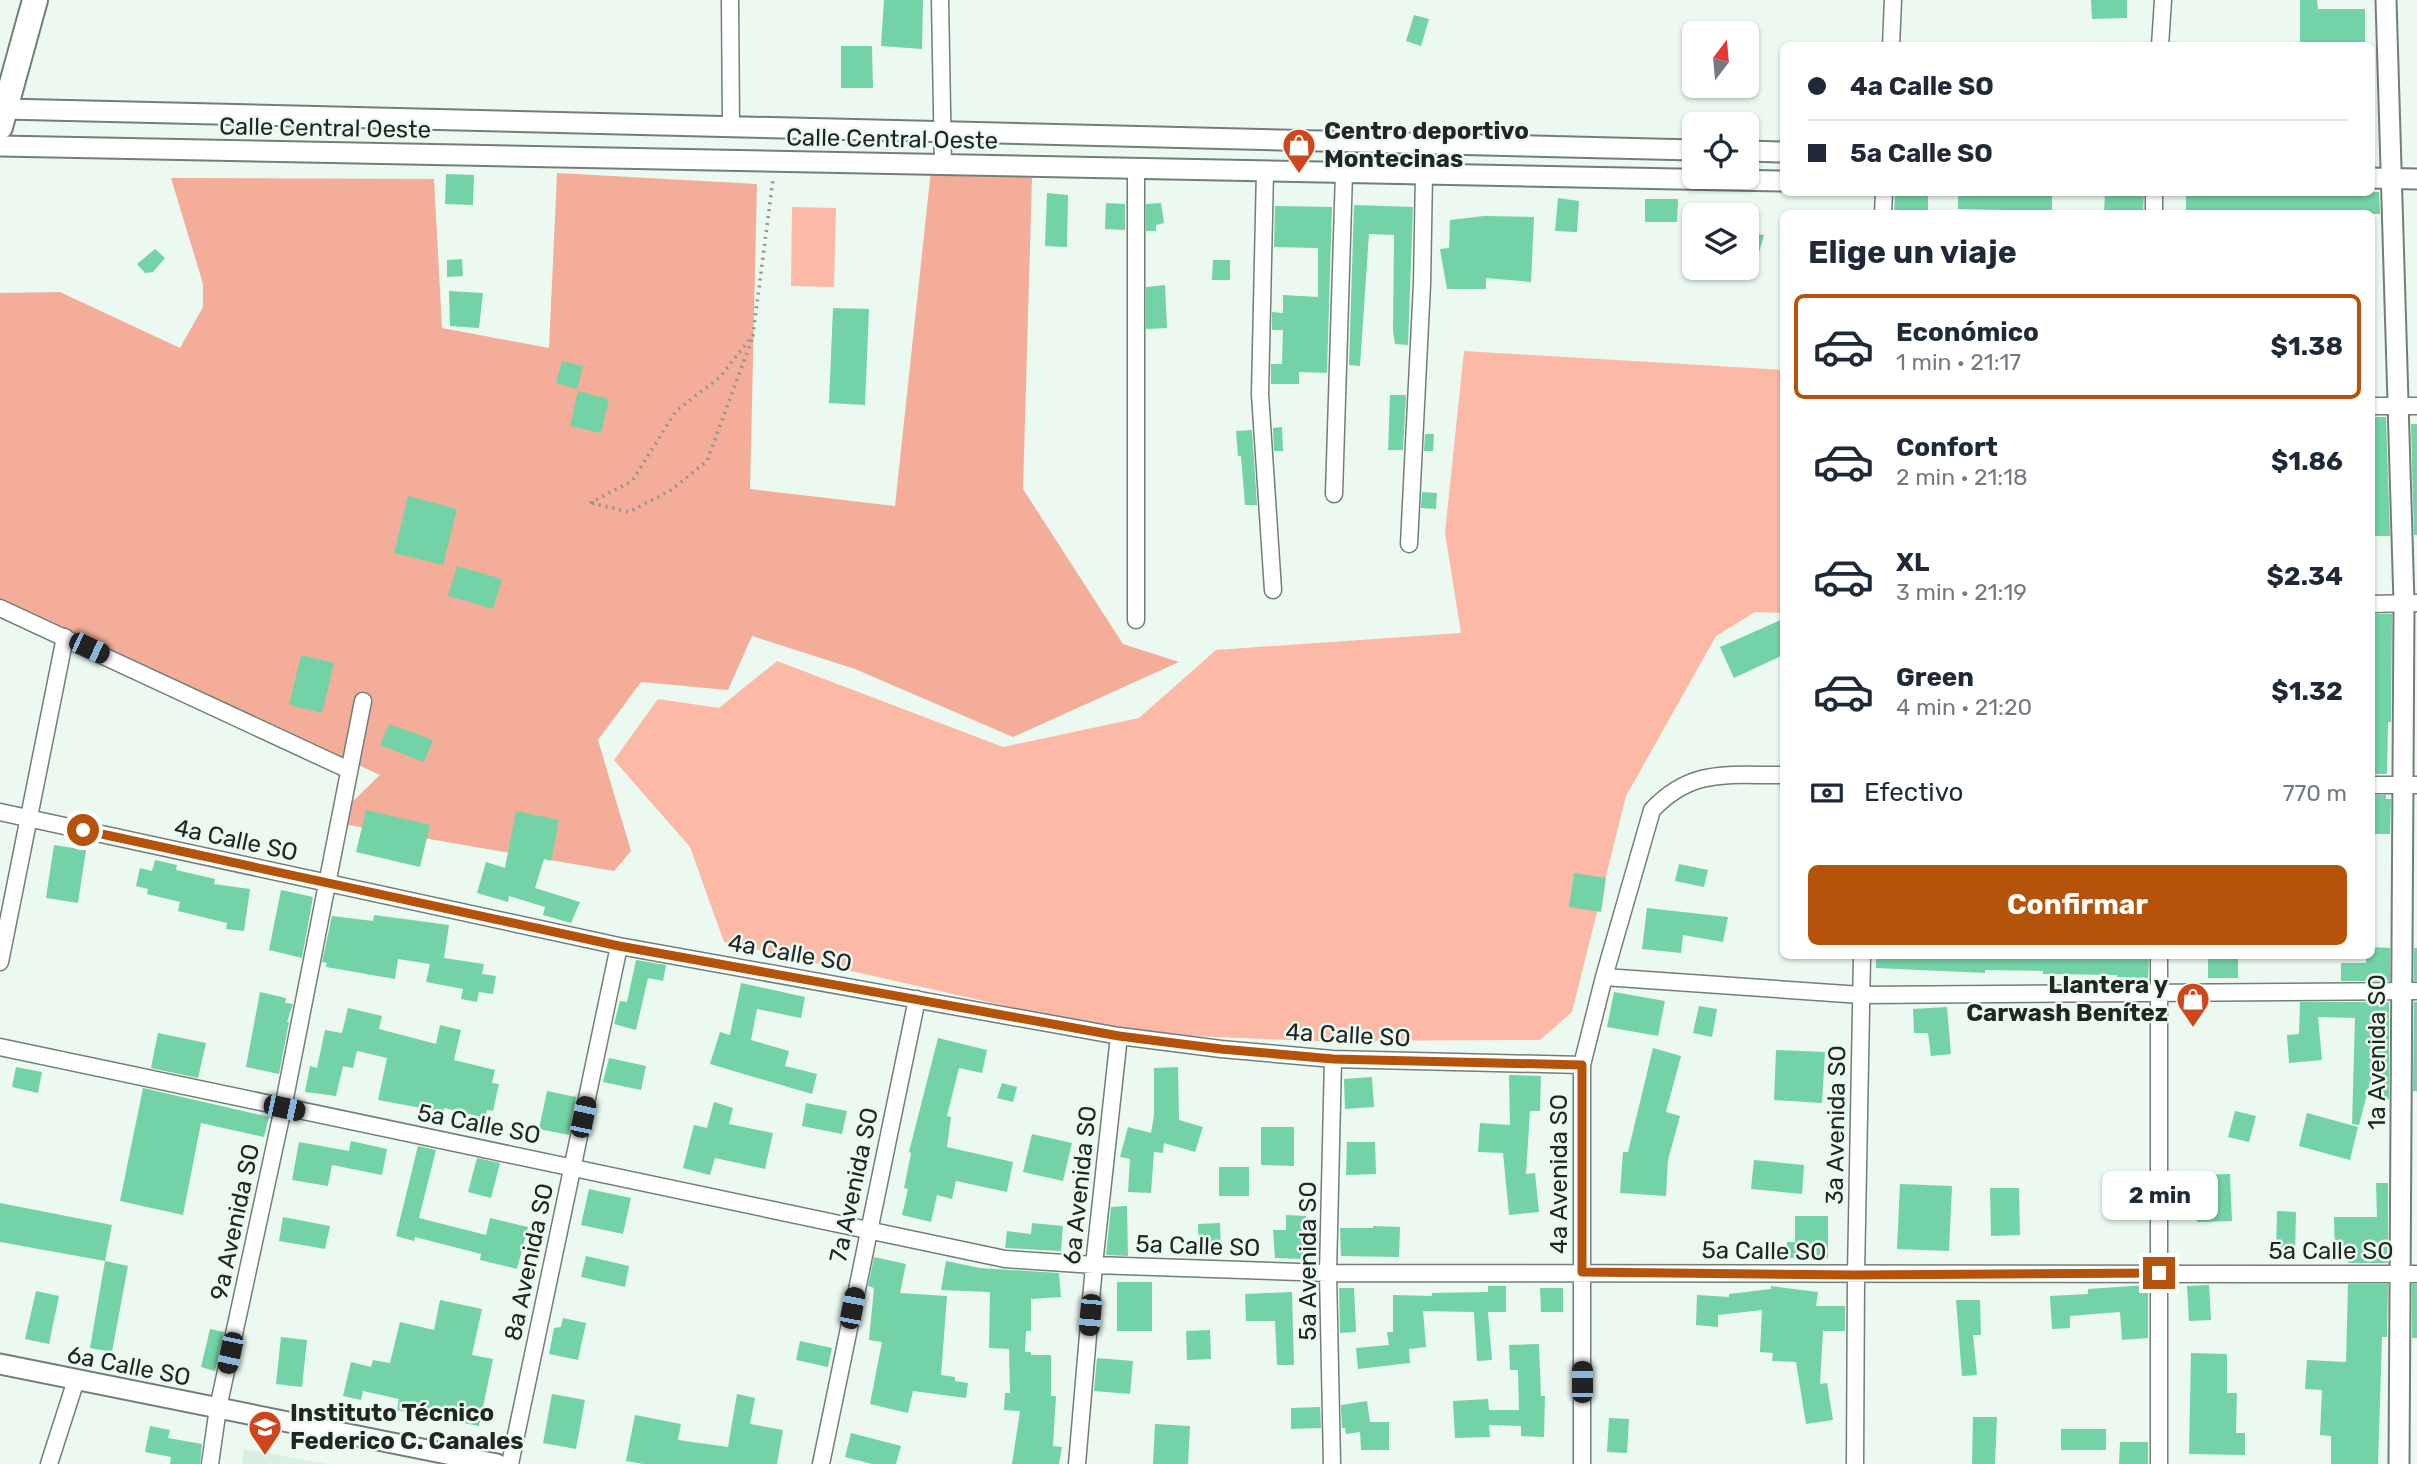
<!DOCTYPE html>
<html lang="es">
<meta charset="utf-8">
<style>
:root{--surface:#fff;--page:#f6f6f7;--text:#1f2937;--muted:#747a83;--line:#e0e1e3;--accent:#b45309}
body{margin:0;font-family:Rubik,sans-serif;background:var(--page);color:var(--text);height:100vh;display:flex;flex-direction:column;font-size:26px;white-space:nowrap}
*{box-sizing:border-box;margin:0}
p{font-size:23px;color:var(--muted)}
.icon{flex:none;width:38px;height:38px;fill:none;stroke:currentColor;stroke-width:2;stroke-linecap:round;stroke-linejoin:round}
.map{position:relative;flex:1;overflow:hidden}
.details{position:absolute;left:1780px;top:210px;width:595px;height:749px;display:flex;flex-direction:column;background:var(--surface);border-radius:10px;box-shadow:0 2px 5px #0004}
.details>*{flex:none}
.hud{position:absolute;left:1780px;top:42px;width:595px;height:154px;border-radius:10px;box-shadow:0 2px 5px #0004;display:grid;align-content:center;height:154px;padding:0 28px;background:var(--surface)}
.needle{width:46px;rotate:16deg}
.controls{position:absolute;left:1682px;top:21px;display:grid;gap:14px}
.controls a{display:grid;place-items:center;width:77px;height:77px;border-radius:10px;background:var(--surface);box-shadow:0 2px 5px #0004;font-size:35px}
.end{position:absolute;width:32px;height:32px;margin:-16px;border:9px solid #b45309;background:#fff;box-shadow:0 0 0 4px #fff}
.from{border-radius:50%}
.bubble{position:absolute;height:49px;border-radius:10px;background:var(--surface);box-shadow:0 2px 5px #0004;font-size:23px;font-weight:700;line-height:49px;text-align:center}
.car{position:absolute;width:21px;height:42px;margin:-21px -10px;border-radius:9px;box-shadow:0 0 5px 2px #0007;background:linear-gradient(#222 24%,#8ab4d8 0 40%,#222 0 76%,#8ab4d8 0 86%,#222 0)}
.hud b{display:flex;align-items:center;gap:24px;height:66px;font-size:26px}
.hud b+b{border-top:2px solid var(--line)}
.hud i{width:18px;height:18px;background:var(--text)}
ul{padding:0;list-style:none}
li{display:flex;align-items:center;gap:21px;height:105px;margin:0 14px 10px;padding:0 14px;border:4px solid transparent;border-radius:10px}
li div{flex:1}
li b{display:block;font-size:26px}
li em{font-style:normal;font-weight:700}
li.current{border-color:var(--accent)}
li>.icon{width:63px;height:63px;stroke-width:1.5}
h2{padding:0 28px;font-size:32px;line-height:84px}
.pay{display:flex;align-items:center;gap:18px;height:77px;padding:0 28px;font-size:26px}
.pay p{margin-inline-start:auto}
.button{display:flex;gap:14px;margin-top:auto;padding:14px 28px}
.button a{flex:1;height:80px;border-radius:10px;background:var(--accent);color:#fff;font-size:28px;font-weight:700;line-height:80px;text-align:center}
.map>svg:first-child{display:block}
.built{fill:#daefe4}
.green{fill:#fcb9a6}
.forest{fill:#f4ad99}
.building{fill:#73d2a6}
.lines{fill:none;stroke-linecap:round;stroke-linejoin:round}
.minor-casing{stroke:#727f78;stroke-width:19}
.tertiary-casing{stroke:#727f78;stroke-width:23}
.primary-casing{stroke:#727f78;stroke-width:28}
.path{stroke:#8c9690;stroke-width:3.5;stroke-dasharray:2 5;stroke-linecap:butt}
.minor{stroke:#fff;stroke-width:16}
.tertiary{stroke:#fff;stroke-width:19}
.primary{stroke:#fff;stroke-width:24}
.route{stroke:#b45309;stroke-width:9}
.labels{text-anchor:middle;stroke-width:5;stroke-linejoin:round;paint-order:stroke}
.street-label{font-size:24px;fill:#212623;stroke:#ebf9f1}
.poi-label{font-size:24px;font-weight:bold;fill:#212623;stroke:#ebf9f1;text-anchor:start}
</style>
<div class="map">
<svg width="2417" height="1464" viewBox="0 0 2417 1464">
<rect width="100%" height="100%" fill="#ebf9f1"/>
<!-- built -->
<path class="built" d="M244,1449H245L327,1464H242Z"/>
<!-- green -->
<path class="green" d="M792,207L836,208L834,287L791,286Z
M1464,351L1783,370V613L1755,612L1716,636L1626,796L1572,1012L1540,1040L1314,1041L1094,1032L1096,1023L1076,1022L724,942L690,847L614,760L658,699L719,708L777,661L1003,747L1139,718L1216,650L1461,633L1445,533Z"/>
<!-- forest -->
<path class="forest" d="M931,170L1032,178L1023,489L1123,644L1179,662L1013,737L855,669L752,636L728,690L641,682L598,740L631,851L614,871L331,822L380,775L0,600V293L60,292L180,348L203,307V284L171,178L434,179L442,328L549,348L557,173L757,184L750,489L895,506Z"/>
<!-- building -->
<path class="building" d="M884,0H923L922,49L881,46Z
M2091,0H2127V18L2092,19Z
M2300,0H2317L2318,9H2365V42H2300Z
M1414,15L1429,19L1421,46L1406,41Z
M841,46H872L873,88H841Z
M446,174L474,175L473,205L445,204Z
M1958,192H2052V214H2005V210L1958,209Z
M2105,192H2144L2143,214H2104Z
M2186,192H2379L2380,214H2186Z
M1047,193L1068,195L1067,247L1045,246Z
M1895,193L1928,194V214H1894Z
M1558,198L1579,201L1577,232L1555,231Z
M1645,199H1678L1677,222H1645Z
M1106,203L1125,204V230L1105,229Z
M1161,203L1164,223L1156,225V231H1146V204Z
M1354,205L1413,207L1408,345L1395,344L1393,331L1394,235L1369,234L1360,366L1349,365Z
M1275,206L1332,207L1327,373L1299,372V384H1271V364H1282L1283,330H1272V312L1283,313V295L1318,297V248L1274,247Z
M1484,216L1534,217L1531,282L1486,278V289H1447L1440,249L1449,248L1450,220Z
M1746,232L1764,235L1751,280H1746Z
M155,249L165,258L153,272L145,273L137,264Z
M462,259L463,276L447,277V260Z
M1213,260H1230V280H1212Z
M1165,285L1167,328L1146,329V287Z
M449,291L483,293L479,328L450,326Z
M833,308L869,309L865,405L829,403Z
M562,361L583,366L577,389L556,383Z
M578,391L609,399L601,433L570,426Z
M1390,395H1406L1403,450H1388Z
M2371,417H2386L2390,536H2373Z
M2411,424H2417V535H2414Z
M1282,427L1283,451H1274L1273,428Z
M1252,430L1257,505H1245L1241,456H1238L1236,431Z
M1425,434H1434L1433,451H1424Z
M1422,492L1437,493L1436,509L1421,508Z
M408,496L457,509L443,565L394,553Z
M457,566L502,579L493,609L448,596Z
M2371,614H2392L2391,722H2388L2387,774H2371V677L2374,643H2371Z
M1783,619V655L1734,678L1720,647Z
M301,655L334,663L322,713L289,705Z
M389,724L433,740L424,762L380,745Z
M2371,795H2386V799H2391L2390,834H2371Z
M366,810L430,825L420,867L356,852Z
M516,811L559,820L551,861L544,859L535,888L580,902L571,923L543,915L545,907L509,896L508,902L477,893L486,862L505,868Z
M54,845L86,850L78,903L46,898Z
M155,860L177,865L176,870L215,879L214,884L250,889L244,931L226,929L227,923L178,911L180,902L147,894L148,889L136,886L140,868L152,871Z
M1679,864L1708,870L1704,887L1675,881Z
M1574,873L1606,878L1601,912L1569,907Z
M281,890L313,897L302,958L269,950Z
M1647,908L1728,917L1723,942L1683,935L1681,953L1642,949Z
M374,915L449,925L444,958L484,964L482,974L496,976L493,994L479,992L477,1002L461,999L463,989L426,982L430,964L398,959L395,979L326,967L327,963L322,962L332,916L373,921Z
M2371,947L2390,948V981H2341V963H2366V956H2371Z
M2414,948H2417V981H2414Z
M1876,956H2149L2148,978L2117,977V975L2043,974V971L1985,970V973L1876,968Z
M2208,956H2238V978H2208Z
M636,960L666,965L663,981L648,978L636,1030L614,1024L620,1001L627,1002Z
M741,983L805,997L801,1018L757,1009L751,1040L789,1051L785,1066L817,1074L812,1094L710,1064L720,1032L730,1035Z
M260,992L286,998L285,1003L293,1004L287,1022H289L279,1074L246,1067Z
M1614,992L1665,1001L1658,1036L1607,1027Z
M2300,1002H2389V1099L2375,1098V1071H2373L2359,1125L2352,1124L2355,1018L2318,1017L2322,1060L2289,1063L2287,1035L2299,1034Z
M2414,1002H2417V1091H2413Z
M1699,1006L1717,1009L1712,1037L1693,1033Z
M1947,1007L1951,1054L1931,1056L1928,1033H1914L1913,1009Z
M348,1008L382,1016L379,1029L436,1044L440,1025L461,1030L454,1060L495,1070L492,1083L499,1084L493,1111L487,1110L485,1118L444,1108L443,1112L378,1100L387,1058L357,1051L353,1068L343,1066L336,1096L305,1092L310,1066L317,1068L325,1030L342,1033Z
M158,1033L206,1043L198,1078L151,1068Z
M938,1038L987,1050L982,1073L959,1068L947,1116L951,1117L947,1147L1013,1162L1007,1192L956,1181L952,1199L937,1195L931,1222L902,1215L908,1189L904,1188L911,1153L909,1152Z
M1653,1048L1681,1056L1666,1112L1680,1116L1668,1160L1666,1196L1620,1193L1623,1152H1628Z
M1776,1050L1825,1052L1822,1103L1774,1100Z
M609,1058L646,1066L641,1090L603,1082Z
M16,1067L42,1072L38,1093L12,1087Z
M1178,1067L1179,1120L1203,1127L1195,1152L1164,1143L1163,1153L1154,1152L1151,1193L1128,1192L1130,1159L1120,1157L1128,1127L1151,1133L1154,1115V1068Z
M1509,1075L1541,1076L1540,1111H1530L1526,1174L1535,1173L1539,1212L1509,1215L1503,1153L1478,1152L1480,1123L1510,1125Z
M1372,1077L1374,1107L1345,1109L1344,1079Z
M1002,1083L1017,1087L1013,1102L997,1098Z
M143,1088L269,1117L264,1137L201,1123L183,1215L120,1201Z
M547,1091L576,1097L569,1135L539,1129Z
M714,1102L733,1108L729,1124L773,1133L765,1169L715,1158L710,1175L683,1168L694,1125L707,1128Z
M806,1103L847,1111L842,1134L802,1126Z
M2235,1111L2256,1116L2249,1142L2228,1137Z
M2307,1113L2358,1127L2350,1160L2299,1146Z
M1261,1127H1294V1166L1261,1165Z
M1032,1134L1072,1143L1063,1181L1023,1172Z
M351,1141L387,1149L382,1175L332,1165L328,1186L292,1180L299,1142L349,1151Z
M1347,1142H1375L1376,1174L1346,1175Z
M418,1146L436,1150L419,1218L486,1235L490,1218L528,1227L517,1269L480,1260L481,1254L415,1237L414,1241L396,1236Z
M477,1158L500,1163L491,1198L468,1192Z
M1754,1160L1804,1165L1802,1194L1751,1189Z
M1219,1167H1249V1196H1219Z
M2230,1174L2232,1221L2197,1222L2195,1175Z
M2376,1183H2388V1263H2348V1257H2335L2334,1217H2377Z
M1900,1184L1952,1186L1949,1251L1897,1249Z
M1990,1188H2019L2020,1235L1991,1236Z
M589,1189L631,1198L623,1234L581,1225Z
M0,1203L112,1225L105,1261L0,1242Z
M1127,1206L1128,1256L1106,1255L1111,1207Z
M2277,1211L2296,1212L2295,1255L2276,1253Z
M1286,1215L1306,1216L1304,1259L1275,1258L1273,1230H1286Z
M1795,1216H1828V1258H1787V1242H1795Z
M283,1217L330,1226L325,1249L279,1241Z
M1032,1223L1063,1226L1061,1251L1005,1248L1007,1231L1031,1234Z
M1220,1223L1221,1251L1199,1252L1198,1224Z
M1373,1226L1400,1227L1399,1257L1341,1256L1340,1228H1373Z
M586,1256L629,1266L625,1287L581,1277Z
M874,1257L906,1264L900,1293L947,1296L941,1375L955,1377V1381L968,1383L966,1398L913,1391L908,1413L870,1404L882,1342L869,1340L874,1288L868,1286Z
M105,1261L128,1266L112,1352L90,1348Z
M946,1261L980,1268L1059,1273L1061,1297L1031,1299V1331H1026L1025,1352H1031V1355H1051V1396H1056L1053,1446L1062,1447L1059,1464H1012L1020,1411L1004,1410L1005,1393H1010L1009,1349L989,1348L990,1292L941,1290Z
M1117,1282H1152V1331H1117Z
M2348,1284H2388L2387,1337H2382L2378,1464H2331V1436L2320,1435L2322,1390L2305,1389L2307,1360L2346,1362Z
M2412,1284H2417V1338H2412Z
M2148,1285V1338L2122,1340L2120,1312L2070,1316V1328L2052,1329L2050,1296L2088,1294V1289Z
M2209,1285L2211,1320L2189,1321L2187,1286Z
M1488,1286H1506V1312H1488L1492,1360L1477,1361L1474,1312L1423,1311L1426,1347L1409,1349L1410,1363L1358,1369L1356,1348L1389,1345L1387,1332H1393V1295L1432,1296V1293L1488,1292Z
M1771,1286L1818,1292L1816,1306H1845V1331H1823L1820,1384L1827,1383L1833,1420L1806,1424L1796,1362L1772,1361L1773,1353L1760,1352L1762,1310L1718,1315V1327L1696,1325L1697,1295L1729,1297V1294L1771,1289Z
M1339,1288H1354L1356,1332L1340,1333Z
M1540,1288H1563V1312H1541Z
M36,1291L59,1296L49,1344L25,1339Z
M1292,1292L1294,1365H1277L1275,1321H1246L1245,1294Z
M440,1300L482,1309L472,1355L493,1359L479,1426L397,1410L399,1399L363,1391L361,1400L343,1396L351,1362L371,1367L373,1360L390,1363L400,1322L434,1330Z
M1956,1300H1980L1981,1335H1973L1977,1375L1962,1376Z
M563,1318L586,1323L578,1360L549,1354L554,1328L561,1327Z
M210,1329L224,1332L215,1371L201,1367Z
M1210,1330L1211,1359L1187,1360L1186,1331Z
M281,1337L307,1340L302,1387L276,1384Z
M800,1341L832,1348L828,1367L796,1360Z
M1539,1344L1541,1396H1545L1544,1437L1521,1436V1426L1489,1425L1490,1437L1455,1438L1453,1401L1488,1399L1489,1410H1519L1518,1370H1510L1509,1345Z
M2191,1353L2227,1354V1393H2237L2236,1433H2245V1455L2189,1454Z
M1097,1358L1133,1361L1130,1394L1094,1391Z
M552,1394L585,1400L576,1449L543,1443Z
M737,1394L755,1398L750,1424L783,1430L777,1464H643L626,1461L635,1415L681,1424L678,1440L728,1447Z
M1367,1401L1370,1422H1389V1450H1361L1360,1432L1346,1434L1345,1428H1342L1341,1405Z
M1320,1407L1321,1428L1291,1429V1408Z
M1973,1417H1997L1995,1464H1972Z
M1609,1418L1629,1419L1627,1453L1607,1452Z
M1155,1424L1190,1426L1188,1464H1153Z
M150,1426L170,1430L168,1438L202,1444L200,1464H170L171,1457L145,1452Z
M2061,1429H2106V1450H2061Z
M851,1433L901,1446L896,1464H872L845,1457Z
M2120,1442H2148V1464H2119Z"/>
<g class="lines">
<defs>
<path id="minor" d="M730,0L731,126
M940,0L943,165
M1891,46L1893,0
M2160,46L2163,0
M1265,171L1260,394L1273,590
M2154,192V214
M1883,214L1884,192
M2371,406H2417
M1334,494L1344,173
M1409,544L1422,284L1424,174
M2371,604L2417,603
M0,608L349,770
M1136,620V168
M2371,785H2417
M0,812L619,946L1119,1036L1221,1049L1333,1059L1582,1065
M0,962L65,637
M1604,977L1861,995L2417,991
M0,1047L1005,1259L1094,1265L1328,1273L2417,1274
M49,1464L76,1380
M210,1464L218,1408L283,1108L363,701
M510,1464L619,946
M821,1464L917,999
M1077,1464L1094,1265L1119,1036
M1332,1464L1328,1273L1333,1059
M1582,1464V1065L1604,977L1652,810C1693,767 1729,776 1783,775
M1855,1464L1856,1275L1862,956
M2159,1464V956"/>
<path id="tertiary" d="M2386,0L2404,603L2399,1464
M5,109L1694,150
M0,146L1783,181
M1746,151L1783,152
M2371,178L2417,179
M0,1364L497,1464"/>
<path id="primary" d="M0,127L35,0"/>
</defs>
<!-- minor casing -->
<use href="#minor" class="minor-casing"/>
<!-- tertiary casing -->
<use href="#tertiary" class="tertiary-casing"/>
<!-- primary casing -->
<use href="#primary" class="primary-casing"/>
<!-- path -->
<path class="path" d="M590,503L632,481L676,411L720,377L753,335L773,179
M592,503L629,512L671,490L707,461L752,339"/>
<!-- minor -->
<use href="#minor" class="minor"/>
<!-- tertiary -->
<use href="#tertiary" class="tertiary"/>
<!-- primary -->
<use href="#primary" class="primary"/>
</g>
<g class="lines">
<!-- route -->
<path class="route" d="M83,830L619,946L1119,1036L1221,1049L1333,1059L1582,1065V1272L1856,1275L2159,1273"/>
</g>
<!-- icons -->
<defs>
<symbol id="shop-pin" viewBox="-11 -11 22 30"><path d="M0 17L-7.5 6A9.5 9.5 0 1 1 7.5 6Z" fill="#cf461c" stroke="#ebf9f1"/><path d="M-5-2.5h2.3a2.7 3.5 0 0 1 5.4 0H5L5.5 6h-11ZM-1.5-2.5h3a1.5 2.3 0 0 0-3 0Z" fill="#fff"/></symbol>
<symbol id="school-pin" viewBox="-11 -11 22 30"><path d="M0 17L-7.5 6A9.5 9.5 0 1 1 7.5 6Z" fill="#cf461c" stroke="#ebf9f1"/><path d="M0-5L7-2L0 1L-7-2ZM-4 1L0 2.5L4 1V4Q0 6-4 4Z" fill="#fff"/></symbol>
</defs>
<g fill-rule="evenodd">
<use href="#shop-pin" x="1280" y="126" width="38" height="52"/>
<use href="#shop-pin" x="2174" y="980" width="38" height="52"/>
<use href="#school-pin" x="246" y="1408" width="38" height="52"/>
</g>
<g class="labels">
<!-- street labels -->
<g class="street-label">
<text transform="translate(325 128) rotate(1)" y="8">Calle Central Oeste</text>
<text transform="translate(892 139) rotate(1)" y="8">Calle Central Oeste</text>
<text transform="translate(236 840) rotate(12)" y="8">4a Calle SO</text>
<text transform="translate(790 953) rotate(10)" y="8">4a Calle SO</text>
<text transform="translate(1348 1035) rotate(3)" y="8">4a Calle SO</text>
<text transform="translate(2377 1052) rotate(-90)" y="8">1a Avenida SO</text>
<text transform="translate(479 1124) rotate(11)" y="8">5a Calle SO</text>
<text transform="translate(1836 1125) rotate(-89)" y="8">3a Avenida SO</text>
<text transform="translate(1559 1174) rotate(-90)" y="8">4a Avenida SO</text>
<text transform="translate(854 1185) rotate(-78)" y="8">7a Avenida SO</text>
<text transform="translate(1080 1185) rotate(-84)" y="8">6a Avenida SO</text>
<text transform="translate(235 1222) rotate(-78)" y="8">9a Avenida SO</text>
<text transform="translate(1198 1246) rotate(2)" y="8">5a Calle SO</text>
<text transform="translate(1764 1251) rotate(1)" y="8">5a Calle SO</text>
<text x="2331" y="1259">5a Calle SO</text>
<text transform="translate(1308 1261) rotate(-90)" y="8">5a Avenida SO</text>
<text transform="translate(529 1262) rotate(-78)" y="8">8a Avenida SO</text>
<text transform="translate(129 1366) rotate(11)" y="8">6a Calle SO</text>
</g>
<!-- poi labels -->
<g class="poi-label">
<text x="1324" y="139">Centro deportivo<tspan x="1324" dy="28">Montecinas</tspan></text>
<text x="2168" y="993" text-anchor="end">Llantera y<tspan x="2168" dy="28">Carwash Benítez</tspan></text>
<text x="290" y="1421">Instituto Técnico<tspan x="290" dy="28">Federico C. Canales</tspan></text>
</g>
</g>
</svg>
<div class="controls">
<a><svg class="needle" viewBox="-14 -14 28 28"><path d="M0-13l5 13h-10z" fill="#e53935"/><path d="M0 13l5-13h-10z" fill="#747a83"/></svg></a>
<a><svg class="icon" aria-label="locate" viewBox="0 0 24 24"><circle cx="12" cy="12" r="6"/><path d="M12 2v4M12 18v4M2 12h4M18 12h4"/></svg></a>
<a><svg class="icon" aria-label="layers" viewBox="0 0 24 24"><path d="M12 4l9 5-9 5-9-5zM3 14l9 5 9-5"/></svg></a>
</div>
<i class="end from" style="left:83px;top:830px"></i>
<i class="end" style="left:2159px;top:1273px"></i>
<div class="bubble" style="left:2102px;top:1171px;width:116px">2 min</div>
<i class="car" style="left:89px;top:648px;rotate:115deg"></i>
<i class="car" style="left:284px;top:1108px;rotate:102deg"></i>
<i class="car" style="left:583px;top:1117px;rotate:12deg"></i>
<i class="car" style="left:852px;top:1308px;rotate:11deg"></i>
<i class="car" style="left:1090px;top:1315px;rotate:185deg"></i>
<i class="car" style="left:230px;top:1353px;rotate:192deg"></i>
<i class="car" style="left:1582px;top:1382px;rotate:0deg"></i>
<div class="hud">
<b><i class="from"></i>4a Calle SO</b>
<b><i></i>5a Calle SO</b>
</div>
<section class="details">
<h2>Elige un viaje</h2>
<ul>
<li class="current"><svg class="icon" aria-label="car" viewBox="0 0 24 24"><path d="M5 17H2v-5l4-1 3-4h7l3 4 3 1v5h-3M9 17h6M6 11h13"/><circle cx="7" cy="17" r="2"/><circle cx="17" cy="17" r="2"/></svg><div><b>Económico</b><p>1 min · 21:17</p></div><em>$1.38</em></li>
<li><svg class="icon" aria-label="car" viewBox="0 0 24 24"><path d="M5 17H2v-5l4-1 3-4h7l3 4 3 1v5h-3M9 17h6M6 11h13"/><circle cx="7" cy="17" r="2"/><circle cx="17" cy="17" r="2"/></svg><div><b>Confort</b><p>2 min · 21:18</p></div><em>$1.86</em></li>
<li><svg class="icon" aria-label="car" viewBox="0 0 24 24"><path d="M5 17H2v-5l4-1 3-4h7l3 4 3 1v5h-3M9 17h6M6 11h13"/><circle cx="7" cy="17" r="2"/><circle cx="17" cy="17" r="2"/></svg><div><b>XL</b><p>3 min · 21:19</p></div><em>$2.34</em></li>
<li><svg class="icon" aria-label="car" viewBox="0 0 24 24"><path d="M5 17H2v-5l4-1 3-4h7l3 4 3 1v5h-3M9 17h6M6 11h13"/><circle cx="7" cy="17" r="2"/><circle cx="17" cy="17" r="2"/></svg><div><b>Green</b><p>4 min · 21:20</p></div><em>$1.32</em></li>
</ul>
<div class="pay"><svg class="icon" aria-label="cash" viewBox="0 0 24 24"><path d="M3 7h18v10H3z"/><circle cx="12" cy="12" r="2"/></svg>Efectivo<p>770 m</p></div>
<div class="button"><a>Confirmar</a></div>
</section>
</div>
